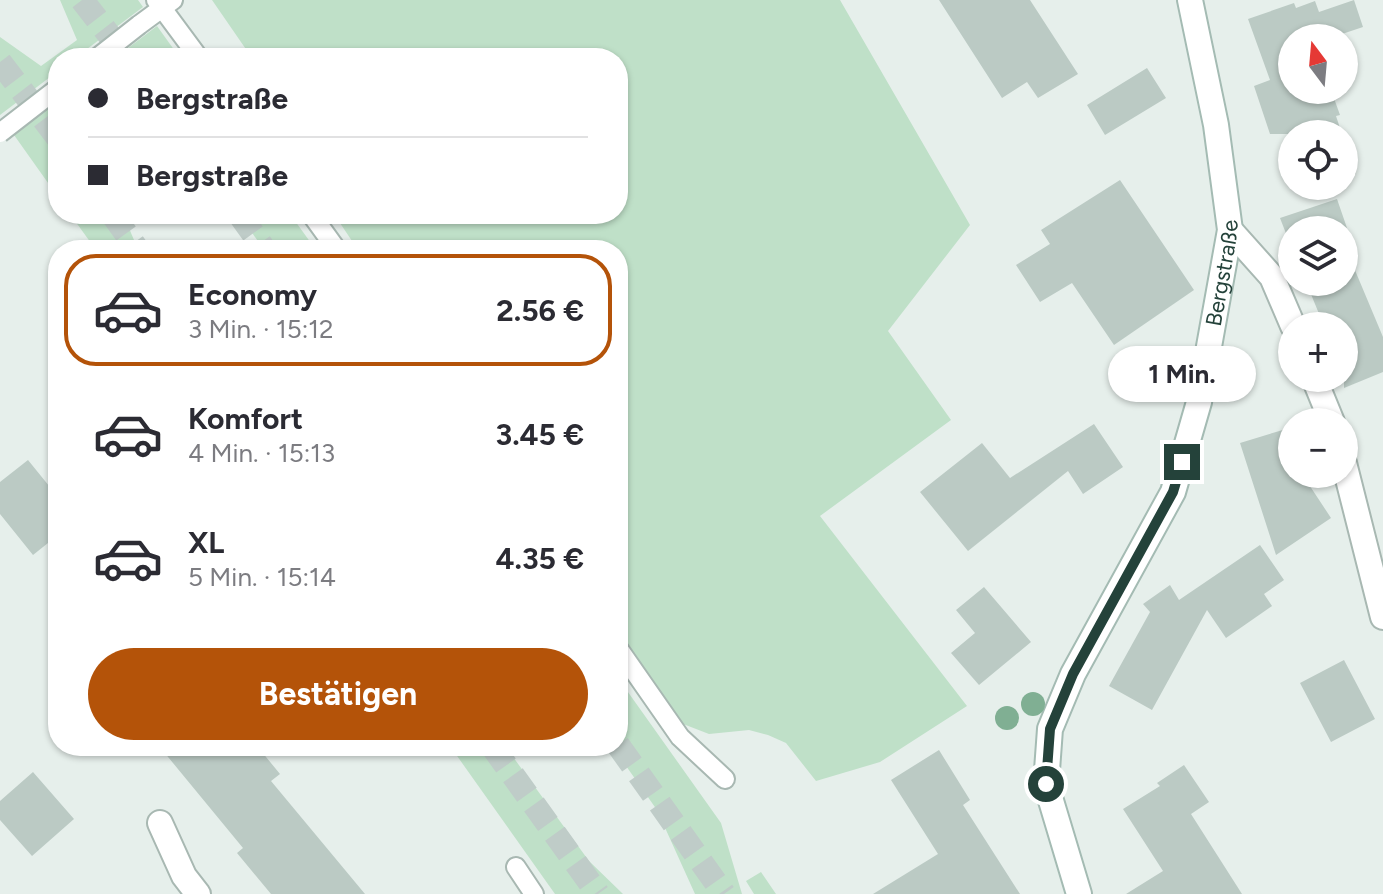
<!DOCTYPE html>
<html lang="de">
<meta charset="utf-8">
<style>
:root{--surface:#fff;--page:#f7f7f7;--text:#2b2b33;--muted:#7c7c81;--line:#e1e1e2;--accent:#b45309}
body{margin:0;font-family:Figtree,sans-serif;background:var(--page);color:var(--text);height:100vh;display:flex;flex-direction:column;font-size:30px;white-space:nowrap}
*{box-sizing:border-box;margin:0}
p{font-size:26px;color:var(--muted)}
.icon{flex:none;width:44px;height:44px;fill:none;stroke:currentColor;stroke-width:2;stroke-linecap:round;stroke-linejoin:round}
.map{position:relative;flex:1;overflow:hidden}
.side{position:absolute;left:48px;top:240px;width:580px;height:516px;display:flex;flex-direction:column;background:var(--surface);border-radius:32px;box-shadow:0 2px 6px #0004}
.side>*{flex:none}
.banner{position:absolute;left:48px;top:48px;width:580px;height:176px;border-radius:32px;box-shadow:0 2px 6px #0004;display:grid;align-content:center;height:176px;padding:0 40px;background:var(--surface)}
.needle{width:52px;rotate:344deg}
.buttons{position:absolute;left:1278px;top:24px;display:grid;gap:16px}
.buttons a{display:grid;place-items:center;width:80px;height:80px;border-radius:50%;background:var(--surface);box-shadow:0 2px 6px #0004;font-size:40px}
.end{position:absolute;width:36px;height:36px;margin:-18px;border:10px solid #24423a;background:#fff;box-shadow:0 0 0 4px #fff}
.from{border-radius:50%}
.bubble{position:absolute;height:56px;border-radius:28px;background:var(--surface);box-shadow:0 2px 6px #0004;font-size:26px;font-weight:700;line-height:56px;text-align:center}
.banner b{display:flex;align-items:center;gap:28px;height:76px;font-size:30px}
.banner b+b{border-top:2px solid var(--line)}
.banner i{width:20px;height:20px;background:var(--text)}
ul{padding:14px 0 0;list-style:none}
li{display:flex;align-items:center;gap:24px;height:112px;margin:0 16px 12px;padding:0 24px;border:4px solid transparent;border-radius:32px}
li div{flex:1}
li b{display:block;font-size:30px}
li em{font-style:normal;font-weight:700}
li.selected{border-color:var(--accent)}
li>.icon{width:72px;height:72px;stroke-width:1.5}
.cta{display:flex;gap:16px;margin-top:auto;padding:16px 40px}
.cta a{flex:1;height:92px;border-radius:48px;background:var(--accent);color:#fff;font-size:32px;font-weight:700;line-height:92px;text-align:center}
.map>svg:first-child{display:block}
.green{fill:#bfe0c8}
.building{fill:#bbcac4}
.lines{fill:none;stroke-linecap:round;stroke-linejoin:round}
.highway-tunnel{stroke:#bfccc8;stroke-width:24;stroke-dasharray:24 12;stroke-linecap:butt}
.lane-casing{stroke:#a8b8b2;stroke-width:22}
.street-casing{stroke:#a8b8b2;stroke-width:28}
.secondary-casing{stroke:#a4bbb3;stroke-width:28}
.lane{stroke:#fff;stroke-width:18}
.street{stroke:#fff;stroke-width:24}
.secondary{stroke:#fff;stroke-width:24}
.lane-bridge-casing{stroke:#a8b8b2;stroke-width:22;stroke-linecap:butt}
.lane-bridge{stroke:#fff;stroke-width:18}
.tree{fill:#80af93}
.route{stroke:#24423a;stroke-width:10}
.labels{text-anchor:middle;stroke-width:7;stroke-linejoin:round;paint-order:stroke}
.street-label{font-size:22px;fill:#24423a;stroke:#f7fbf9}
</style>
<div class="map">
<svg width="1383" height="894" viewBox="0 0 1383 894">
<rect width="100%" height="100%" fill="#e6efeb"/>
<!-- green -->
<path class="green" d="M60,0H138L143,7L75,58H58V71L0,115V37L41,66L77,40Z
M212,0H840L970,225L888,331L951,420L820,516L967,706L880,762L816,781L786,743L768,735L749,730L709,734L678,722L618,634V250H358L334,214H618V58H252Z
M157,26L180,58H115Z
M58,101V197L14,135Z
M70,214H123L134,240L142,250H96Z
M239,214H290L316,250H264Z
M618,678L721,823L742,894H695L657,810L612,746H618Z
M450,746H505L589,861L623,894H555Z
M761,872L776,894H754L746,881Z"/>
<!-- building -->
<path class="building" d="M939,0H1030L1078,74L1038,98L1027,82L1002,98Z
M1354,0L1363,27L1330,38H1292V90H1331L1340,115L1336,116L1342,134H1292V142L1289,134H1270L1254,86L1270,80L1248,19L1294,3L1296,8L1315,1L1319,12Z
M1147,68L1166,98L1105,135L1087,105Z
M1344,140L1356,174L1344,178Z
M1120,180L1194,290L1114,345L1072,283L1040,302L1016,265L1050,244L1041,230Z
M1337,199L1347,228L1340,230H1292V249L1280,218Z
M1344,244L1383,337V372L1344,388V326H1324L1306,282H1344Z
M1094,424L1123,467L1083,494L1068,471L968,551L920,492L982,443L1010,478Z
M1286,429L1292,448V474H1302L1331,518L1276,555L1240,443Z
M28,460L58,497V535L33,555L0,514V482Z
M1260,545L1284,580L1264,594L1272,606L1226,638L1207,610L1152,710L1109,686L1150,612L1143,604L1170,585L1179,600Z
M984,587L1031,642L979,685L951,653L975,633L956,610Z
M1344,660L1375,719L1331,742L1300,683Z
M159,746H257L280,774L271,781L365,894H271L237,853L243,848Z
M939,750L970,800L963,805L1020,894H873L938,854L891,780Z
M1184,765L1209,802L1191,814L1242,894H1126L1163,871L1123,809L1160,786L1157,783Z
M33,772L74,819L32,856L0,820V801Z"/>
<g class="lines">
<!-- highway-tunnel -->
<path class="highway-tunnel" d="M82,0L127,58
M0,62L58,138
M112,214L138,250
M239,214L265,250
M618,745L724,894
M492,746L598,894"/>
<defs>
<path id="lane" d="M156,0L199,58
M139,25L173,0
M311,214L337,250
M618,648L680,737L725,779
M516,867L534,894"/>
<path id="street" d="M1230,230L1272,277L1293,326
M1314,378L1332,422
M1344,463L1383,617
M160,823L184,876L198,894"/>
<g id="secondary">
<path id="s1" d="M1079,894L1046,784L1050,729L1073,674L1173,492L1199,402L1230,230L1216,125L1190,0"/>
</g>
</defs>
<!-- lane casing -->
<use href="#lane" class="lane-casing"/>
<!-- street casing -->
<use href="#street" class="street-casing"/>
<!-- secondary casing -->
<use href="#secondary" class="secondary-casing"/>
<!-- lane -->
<use href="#lane" class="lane"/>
<!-- street -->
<use href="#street" class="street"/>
<!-- secondary -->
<use href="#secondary" class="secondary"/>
<defs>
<path id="lane-bridge" d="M97,58L139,25
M0,133L58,88"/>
</defs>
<!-- lane-bridge casing -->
<use href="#lane-bridge" class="lane-bridge-casing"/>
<!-- lane-bridge -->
<use href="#lane-bridge" class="lane-bridge"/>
</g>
<!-- trees -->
<g class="tree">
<circle cx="1033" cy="704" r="12"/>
<circle cx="1007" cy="718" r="12"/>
</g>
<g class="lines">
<!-- route -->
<path class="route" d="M1046,784L1050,729L1073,674L1173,492L1182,462"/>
</g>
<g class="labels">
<!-- street labels -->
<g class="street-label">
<text dy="8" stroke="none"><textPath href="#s1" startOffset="662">Bergstraße</textPath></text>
</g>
</g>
</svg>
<div class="buttons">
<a><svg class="needle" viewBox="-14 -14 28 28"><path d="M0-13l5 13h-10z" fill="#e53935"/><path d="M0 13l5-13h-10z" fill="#7c7c81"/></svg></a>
<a><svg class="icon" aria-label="locate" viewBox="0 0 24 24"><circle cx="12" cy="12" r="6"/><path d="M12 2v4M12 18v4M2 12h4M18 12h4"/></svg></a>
<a><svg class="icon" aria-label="layers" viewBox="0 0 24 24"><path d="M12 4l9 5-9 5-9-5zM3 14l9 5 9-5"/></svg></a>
<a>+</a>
<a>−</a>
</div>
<i class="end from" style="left:1046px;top:784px"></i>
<i class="end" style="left:1182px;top:462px"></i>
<div class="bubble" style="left:1108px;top:346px;width:148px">1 Min.</div>
<div class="banner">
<b><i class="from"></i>Bergstraße</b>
<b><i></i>Bergstraße</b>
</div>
<section class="side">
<ul>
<li class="selected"><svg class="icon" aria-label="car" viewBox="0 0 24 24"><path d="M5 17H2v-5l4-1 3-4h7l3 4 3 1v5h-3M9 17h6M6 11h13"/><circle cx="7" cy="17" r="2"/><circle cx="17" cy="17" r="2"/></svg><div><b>Economy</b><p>3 Min. · 15:12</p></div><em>2.56 €</em></li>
<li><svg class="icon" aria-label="car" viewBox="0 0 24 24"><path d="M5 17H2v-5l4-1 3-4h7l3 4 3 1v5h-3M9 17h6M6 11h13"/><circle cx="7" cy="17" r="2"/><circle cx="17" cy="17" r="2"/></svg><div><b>Komfort</b><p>4 Min. · 15:13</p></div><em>3.45 €</em></li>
<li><svg class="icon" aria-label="car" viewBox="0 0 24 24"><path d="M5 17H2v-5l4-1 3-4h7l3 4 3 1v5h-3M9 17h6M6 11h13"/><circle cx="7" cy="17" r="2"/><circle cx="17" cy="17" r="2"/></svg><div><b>XL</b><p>5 Min. · 15:14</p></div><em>4.35 €</em></li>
</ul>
<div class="cta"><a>Bestätigen</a></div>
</section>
</div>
